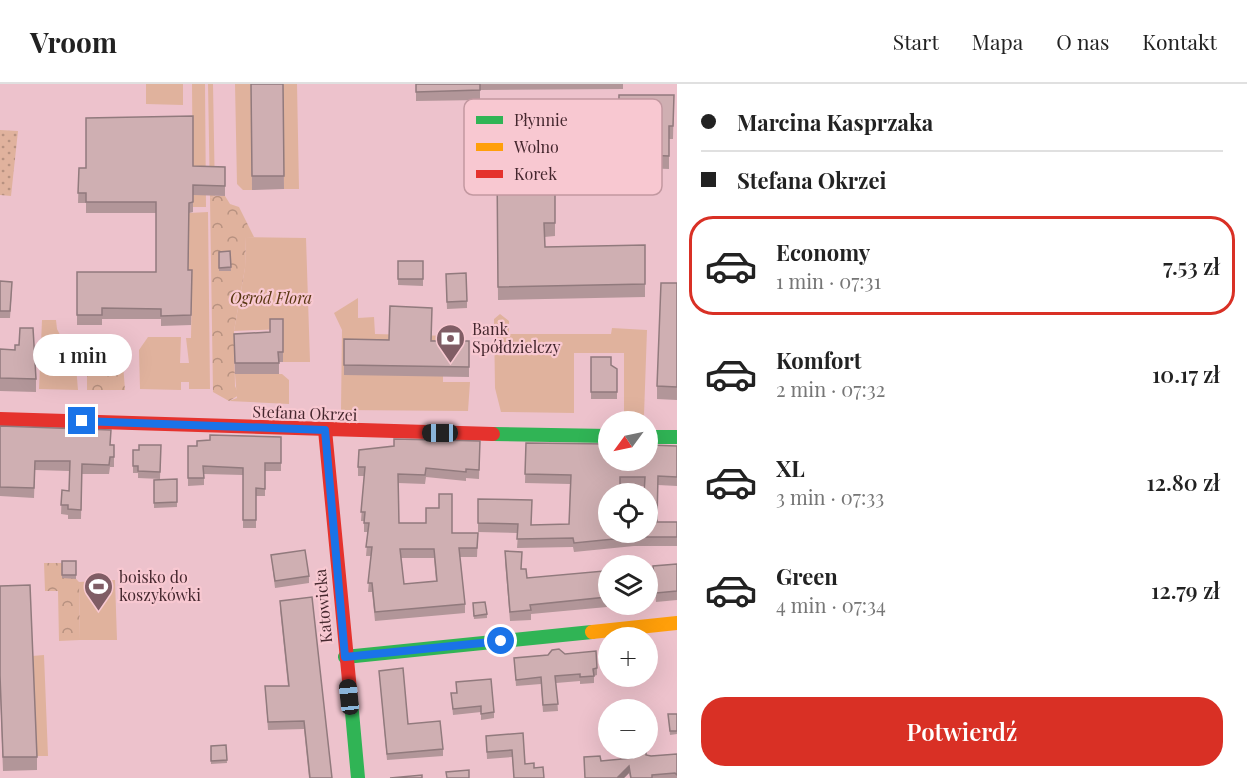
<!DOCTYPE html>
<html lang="pl">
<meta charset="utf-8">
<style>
:root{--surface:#fff;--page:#f2f2f2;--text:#222;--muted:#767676;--line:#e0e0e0;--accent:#d93025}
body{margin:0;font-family:"Playfair Display",serif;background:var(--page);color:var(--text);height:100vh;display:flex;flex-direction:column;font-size:22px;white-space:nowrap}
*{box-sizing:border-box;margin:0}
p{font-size:20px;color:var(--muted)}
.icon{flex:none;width:33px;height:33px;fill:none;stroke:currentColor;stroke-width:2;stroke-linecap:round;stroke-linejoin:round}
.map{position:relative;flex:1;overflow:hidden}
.details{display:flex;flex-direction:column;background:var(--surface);width:570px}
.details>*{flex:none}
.guide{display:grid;align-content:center;height:132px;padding:0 24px;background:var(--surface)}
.needle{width:39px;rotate:237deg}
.controls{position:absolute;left:598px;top:327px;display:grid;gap:12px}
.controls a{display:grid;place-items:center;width:60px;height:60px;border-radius:50%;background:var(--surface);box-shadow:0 6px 24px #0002;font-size:30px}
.end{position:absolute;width:27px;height:27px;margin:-14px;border:8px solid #1a73e8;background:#fff;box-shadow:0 0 0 3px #fff}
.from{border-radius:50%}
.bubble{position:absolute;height:42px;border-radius:21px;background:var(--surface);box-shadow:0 6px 24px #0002;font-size:20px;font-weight:600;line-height:42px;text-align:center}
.car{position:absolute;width:18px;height:36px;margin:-18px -9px;border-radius:8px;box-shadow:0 0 4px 2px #0007;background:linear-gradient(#222 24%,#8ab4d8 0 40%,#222 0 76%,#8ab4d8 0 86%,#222 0)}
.guide b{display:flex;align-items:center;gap:21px;height:57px;font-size:22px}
.guide b+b{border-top:2px solid var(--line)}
.guide i{width:15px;height:15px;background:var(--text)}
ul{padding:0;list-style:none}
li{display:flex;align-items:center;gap:18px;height:99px;margin:0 12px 9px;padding:0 12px;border:3px solid transparent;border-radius:24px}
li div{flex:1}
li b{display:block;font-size:22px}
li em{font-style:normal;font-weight:600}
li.on{border-color:var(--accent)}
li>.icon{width:54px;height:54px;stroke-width:1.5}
.button{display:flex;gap:12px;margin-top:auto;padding:12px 24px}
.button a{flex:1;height:69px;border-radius:24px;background:var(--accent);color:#fff;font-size:24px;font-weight:600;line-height:69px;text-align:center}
header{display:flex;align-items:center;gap:36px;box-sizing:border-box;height:84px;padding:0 30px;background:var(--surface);border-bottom:2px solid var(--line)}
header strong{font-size:28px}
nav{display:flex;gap:33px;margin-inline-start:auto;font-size:21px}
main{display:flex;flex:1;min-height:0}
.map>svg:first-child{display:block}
.green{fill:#e0b29d}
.forest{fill:url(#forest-crowns)}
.park{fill:url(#park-dots)}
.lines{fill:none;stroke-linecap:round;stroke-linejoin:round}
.fast{stroke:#30b455;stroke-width:14}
.slow{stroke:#ff9f0a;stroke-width:14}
.jam{stroke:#e5322d;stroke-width:14}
.wall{fill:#b29699;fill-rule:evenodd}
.shaded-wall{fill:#917a7d}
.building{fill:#cfafb2;stroke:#917a7d;stroke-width:1.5;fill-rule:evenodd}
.route{stroke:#1a73e8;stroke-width:8}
.labels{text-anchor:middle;stroke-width:4.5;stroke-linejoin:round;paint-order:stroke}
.park-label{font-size:16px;font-style:italic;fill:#583611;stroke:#f8c8d1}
.poi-label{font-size:16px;fill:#45272e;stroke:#f8c8d1;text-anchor:start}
.street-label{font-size:16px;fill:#45272e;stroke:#f8c8d1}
.key{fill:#f8c8d1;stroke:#c298a0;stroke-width:1.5}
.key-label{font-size:16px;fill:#45272e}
</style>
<header>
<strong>Vroom</strong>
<nav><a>Start</a><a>Mapa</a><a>O nas</a><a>Kontakt</a></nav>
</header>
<main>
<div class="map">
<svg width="677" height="694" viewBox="0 0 677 694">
<defs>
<pattern id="forest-crowns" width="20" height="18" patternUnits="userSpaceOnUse" patternTransform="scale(1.5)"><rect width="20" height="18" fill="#e0b29d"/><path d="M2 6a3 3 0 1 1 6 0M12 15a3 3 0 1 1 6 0" fill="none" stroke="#b79180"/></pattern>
<pattern id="park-dots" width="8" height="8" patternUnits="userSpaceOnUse" patternTransform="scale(1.5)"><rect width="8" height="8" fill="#e0b29d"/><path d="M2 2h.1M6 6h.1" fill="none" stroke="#b79180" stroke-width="1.8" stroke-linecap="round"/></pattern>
</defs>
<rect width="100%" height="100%" fill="#edc2cc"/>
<!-- green -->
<path class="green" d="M146,0H183V21L146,20Z
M192,0H205L206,123H193Z
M208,0H213L215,112L210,114Z
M235,0H251L252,106H243L237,100Z
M283,0H297L299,105H284Z
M208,128L210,305H189V298H181V306L140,305L139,266L148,253H181L180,279H189L186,254H191L192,197L188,196L189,129Z
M246,153L306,154L310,278H283L282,245L234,247L245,184Z
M358,214V234L374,233L375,250L451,252L469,267L344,265V290L443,292V298H470L468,327L341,326L342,246L334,229Z
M500,230L509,237V250H611L612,244L647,246L644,331H624V269H574V329L501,328L495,304L494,235Z
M42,236H56L57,245L76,282L78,306L39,305Z
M235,290H282L289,296V320L229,317L237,314Z
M115,496L117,556H80L79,498Z
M44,571L48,672H36L32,572Z"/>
<!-- forest -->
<path class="forest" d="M215,112H225L230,120L239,123L254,153H246L245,184L234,247L235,302L239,311L229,317L213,308L210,114Z
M98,260L114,261L122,267L125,306H87V268Z
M44,479H61L79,498L80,556L59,557L58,507H45Z"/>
<!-- park -->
<path class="park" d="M0,46L18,47L11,112L0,111Z"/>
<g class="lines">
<!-- fast -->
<path class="fast" d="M493,350L609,352
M648,353H677
M345,573L592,548
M351,617L358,694"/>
<!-- slow -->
<path class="slow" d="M592,548L677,539"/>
<!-- jam -->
<path class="jam" d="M0,335L493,350
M325,346L351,617"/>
</g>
<!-- wall -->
<path class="wall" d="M251,0H283L284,105L252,106Z
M416,0H623V5L480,6V16L416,17Z
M619,11H674L673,55H669V85L618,83Z
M193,82L225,83V112L193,111V128L189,129L188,186H192L191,241L161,242V235H102V241H77V188H156V129H86V119H78L79,84Z
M497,82L543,108L555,110V152L544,153L545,163L645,161V213L498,216Z
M230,167L231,187H219V168Z
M398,177H423V202L398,201Z
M0,197L12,205L10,234H0Z
M446,197L467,217V224L447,225Z
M677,199V316L657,315V302Z
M270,235H283V278H279V290H235L234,250L270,248Z
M344,255L469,257V293L344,291Z
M19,261L36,295V308L0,307V265L15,266Z
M591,273L611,281L617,285V315H591Z
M0,342L114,361V383H110L109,390H82L81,435H68V431L61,430L62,406L69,407V387L35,386L34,414L0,412Z
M281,353V387H265V412H256V444H243V391L204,390V401L188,402V362H197V357Z
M480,357L479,395L466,394V397L426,393L425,400L398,399L399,439L452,449H478L477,473H460L465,520V529L375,537L372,508H368L371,472H366L368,448H364V437H361L364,392H358V383ZM401,474H434L436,497L404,500Z
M526,359L677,362V402L658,401L657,438H677V462H634L574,468L573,463L517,464L518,449L478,448V415L532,441L569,440L570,400L525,399ZM620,402H644L648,448H609Z
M161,361L160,395L138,394V389H133V366H139Z
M177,395V423L154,424V396Z
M505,467L522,485L527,494L607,513V523L531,530V536L510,537L505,477Z
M271,471L309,492V499L275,504Z
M62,477H76V495L62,494Z
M677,480V516L656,518L653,482Z
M280,517L332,694H309L304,645L268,646L265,602H288L280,525Z
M473,523L487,530V534L474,535Z
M565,570L597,584V591L594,592V599L580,600V597L556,599L558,627L543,628L541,600L516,602L514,574Z
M379,587L408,640L443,665V672L387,676Z
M621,592H643V593L621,595Z
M456,598L494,628V634L481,636V628L453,631L451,609H456Z
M0,604L37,673V686L3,687Z
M668,630H677V650L670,651Z
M523,649L525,680L534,684L544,694H514L512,673L487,675L486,652Z
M226,661L227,679L211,680V662Z
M632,666L651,672L677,670V694H630L629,689L624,694H585L584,673L601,677L632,674Z"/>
<!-- shaded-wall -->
<path class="shaded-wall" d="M629,682V689L624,694H617Z"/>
<!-- building -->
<path class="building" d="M251,0H283L284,92H252Z
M416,0H480V6L416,8Z
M619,11H674L673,42H669V72L618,70Z
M193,32V82L225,83V102L193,101V118L189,119L188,186H192L191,231L161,232V225L102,224V231H77V188H156V118H86V109H78L79,84H86V34Z
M497,82H543V108L555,110V139H544L545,163L645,161V200L498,203Z
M230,167L231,183L219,184V168Z
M398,177H423V195H398Z
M466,189L467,217L447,218L446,190Z
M0,197L12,198L10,227H0Z
M661,199H677V303L657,302Z
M390,222L432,224L431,257H469V283L344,281V255L389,256Z
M270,235H283V268H278L279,279H235L234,250L270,248Z
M20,244H33L36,295L0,294V265L15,266V261H19Z
M591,273H611V281L617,285V308H591Z
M0,342L111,346L110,361H114V373H110L109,381L82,380L81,426L68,425V421H61L62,406L69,407L70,377H35L34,404L0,403Z
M210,351L281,353V379H265V405L256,404V436H243V384L203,382L204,394H188V362H197V357L210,356Z
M394,355L480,357L479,386L466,385V388L426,384L425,391L398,390L399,439H426V424H439V410H452V449H478L477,464H459L465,520L375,528L372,499H368L372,463H366L369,439H364L365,428H361L365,383H358L359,366L394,362ZM400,465H434L437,497L404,500Z
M526,359L609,360V376H648V361L677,362V393L658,392L657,438H677V453H634L574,459L573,454L517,455L518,440L478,439V415L532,416L531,441L569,440L571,391L525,390ZM620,393H645L644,410H648V448H609V410H620Z
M139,361H161L160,388L138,387V382H133V366H139Z
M177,395V418L154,419V396Z
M305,466L309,492L275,497L271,471Z
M505,467L522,468L521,485H526L527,494L604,487L607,513L530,521L531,526L510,528Z
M62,477H76V491H62Z
M677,480V507L656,509L653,482Z
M30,501L37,673H3L0,591V502Z
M312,513L332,694H310L304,637L268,638L265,602H289L280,517Z
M485,518L487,530L474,532L473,519Z
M559,565L565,570L596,567L597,584L593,585L594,592L580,593V590L555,592L558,620L543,621L541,593L516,596L514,574L548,571L552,566Z
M403,584L408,640L440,637L443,665L387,670L379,587Z
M491,595L494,628L481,630V622L453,625L451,609H457L456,598Z
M668,630H677V647H670Z
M523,649L525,680L534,679V684L543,683L544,694H514L512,666L487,668L486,652Z
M226,661L227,676L211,677V662Z
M646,665V671L651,672L677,670V691L675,689L652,691V694H631L629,682L617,694H585L584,673L600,672L601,677L632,674V666Z
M469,686V694H447L446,688Z
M422,691V694H390Z"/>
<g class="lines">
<!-- route -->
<path class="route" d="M82,337L325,346L345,573L501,557"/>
</g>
<!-- icons -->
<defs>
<symbol id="bank-pin" viewBox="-11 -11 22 30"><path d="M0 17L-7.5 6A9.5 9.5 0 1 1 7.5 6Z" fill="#805d65" stroke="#f8c8d1"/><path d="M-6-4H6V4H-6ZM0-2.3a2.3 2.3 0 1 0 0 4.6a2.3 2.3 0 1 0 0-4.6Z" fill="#fff"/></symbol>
<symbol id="stadium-pin" viewBox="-11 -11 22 30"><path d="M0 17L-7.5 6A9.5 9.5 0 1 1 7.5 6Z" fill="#805d65" stroke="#f8c8d1"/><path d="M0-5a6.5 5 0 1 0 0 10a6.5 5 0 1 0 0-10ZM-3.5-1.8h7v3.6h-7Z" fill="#fff"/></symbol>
</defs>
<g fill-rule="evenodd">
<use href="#bank-pin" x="434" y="238" width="33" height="45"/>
<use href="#stadium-pin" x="82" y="486" width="33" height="45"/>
</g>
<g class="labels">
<!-- park labels -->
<g class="park-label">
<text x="271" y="220">Ogród Flora</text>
</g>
<!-- poi labels -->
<g class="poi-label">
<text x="472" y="251">Bank<tspan x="472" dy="18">Spółdzielczy</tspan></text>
<text x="119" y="499">boisko do<tspan x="119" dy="18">koszykówki</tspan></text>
</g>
<!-- street labels -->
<g class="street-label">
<text transform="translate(305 329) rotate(2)" y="6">Stefana Okrzei</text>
<text transform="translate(323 522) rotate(-95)" y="6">Katowicka</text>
</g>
</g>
<!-- legend -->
<rect x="464" y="15" width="198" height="96" rx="9" class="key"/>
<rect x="476" y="32" width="27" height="8" fill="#30b455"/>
<rect x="476" y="59" width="27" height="8" fill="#ff9f0a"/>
<rect x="476" y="86" width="27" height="8" fill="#e5322d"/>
<g class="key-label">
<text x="514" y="42">Płynnie</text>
<text x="514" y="69">Wolno</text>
<text x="514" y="96">Korek</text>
</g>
</svg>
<div class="controls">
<a><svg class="needle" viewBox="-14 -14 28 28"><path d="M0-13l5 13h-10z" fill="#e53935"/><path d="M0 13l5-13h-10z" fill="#767676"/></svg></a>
<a><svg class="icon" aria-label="locate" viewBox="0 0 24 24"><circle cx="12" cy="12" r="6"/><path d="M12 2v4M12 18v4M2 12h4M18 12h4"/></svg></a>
<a><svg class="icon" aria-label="layers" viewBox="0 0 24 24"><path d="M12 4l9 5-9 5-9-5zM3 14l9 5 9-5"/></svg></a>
<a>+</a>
<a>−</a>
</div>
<i class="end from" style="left:501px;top:557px"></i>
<i class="end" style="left:82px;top:337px"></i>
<div class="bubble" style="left:33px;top:250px;width:99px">1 min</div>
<i class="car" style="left:440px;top:349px;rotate:270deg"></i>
<i class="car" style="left:349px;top:613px;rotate:354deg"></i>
</div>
<section class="details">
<div class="guide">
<b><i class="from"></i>Marcina Kasprzaka</b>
<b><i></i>Stefana Okrzei</b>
</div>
<ul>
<li class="on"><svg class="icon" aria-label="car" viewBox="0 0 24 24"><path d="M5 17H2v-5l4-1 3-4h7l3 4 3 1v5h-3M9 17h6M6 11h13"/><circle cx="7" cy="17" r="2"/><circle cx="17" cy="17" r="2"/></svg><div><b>Economy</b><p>1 min · 07:31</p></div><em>7.53 zł</em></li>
<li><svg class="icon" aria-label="car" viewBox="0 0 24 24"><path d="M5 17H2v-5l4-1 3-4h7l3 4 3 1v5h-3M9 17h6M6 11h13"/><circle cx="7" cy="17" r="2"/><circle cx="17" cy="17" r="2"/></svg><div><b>Komfort</b><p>2 min · 07:32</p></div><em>10.17 zł</em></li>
<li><svg class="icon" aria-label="car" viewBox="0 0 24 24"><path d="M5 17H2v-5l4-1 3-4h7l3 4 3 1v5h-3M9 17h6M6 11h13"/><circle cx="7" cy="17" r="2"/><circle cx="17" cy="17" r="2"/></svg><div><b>XL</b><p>3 min · 07:33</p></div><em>12.80 zł</em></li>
<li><svg class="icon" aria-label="car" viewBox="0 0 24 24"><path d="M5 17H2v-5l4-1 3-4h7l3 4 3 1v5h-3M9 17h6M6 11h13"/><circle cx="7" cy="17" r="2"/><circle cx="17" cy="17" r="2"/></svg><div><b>Green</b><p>4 min · 07:34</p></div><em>12.79 zł</em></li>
</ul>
<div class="button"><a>Potwierdź</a></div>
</section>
</main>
